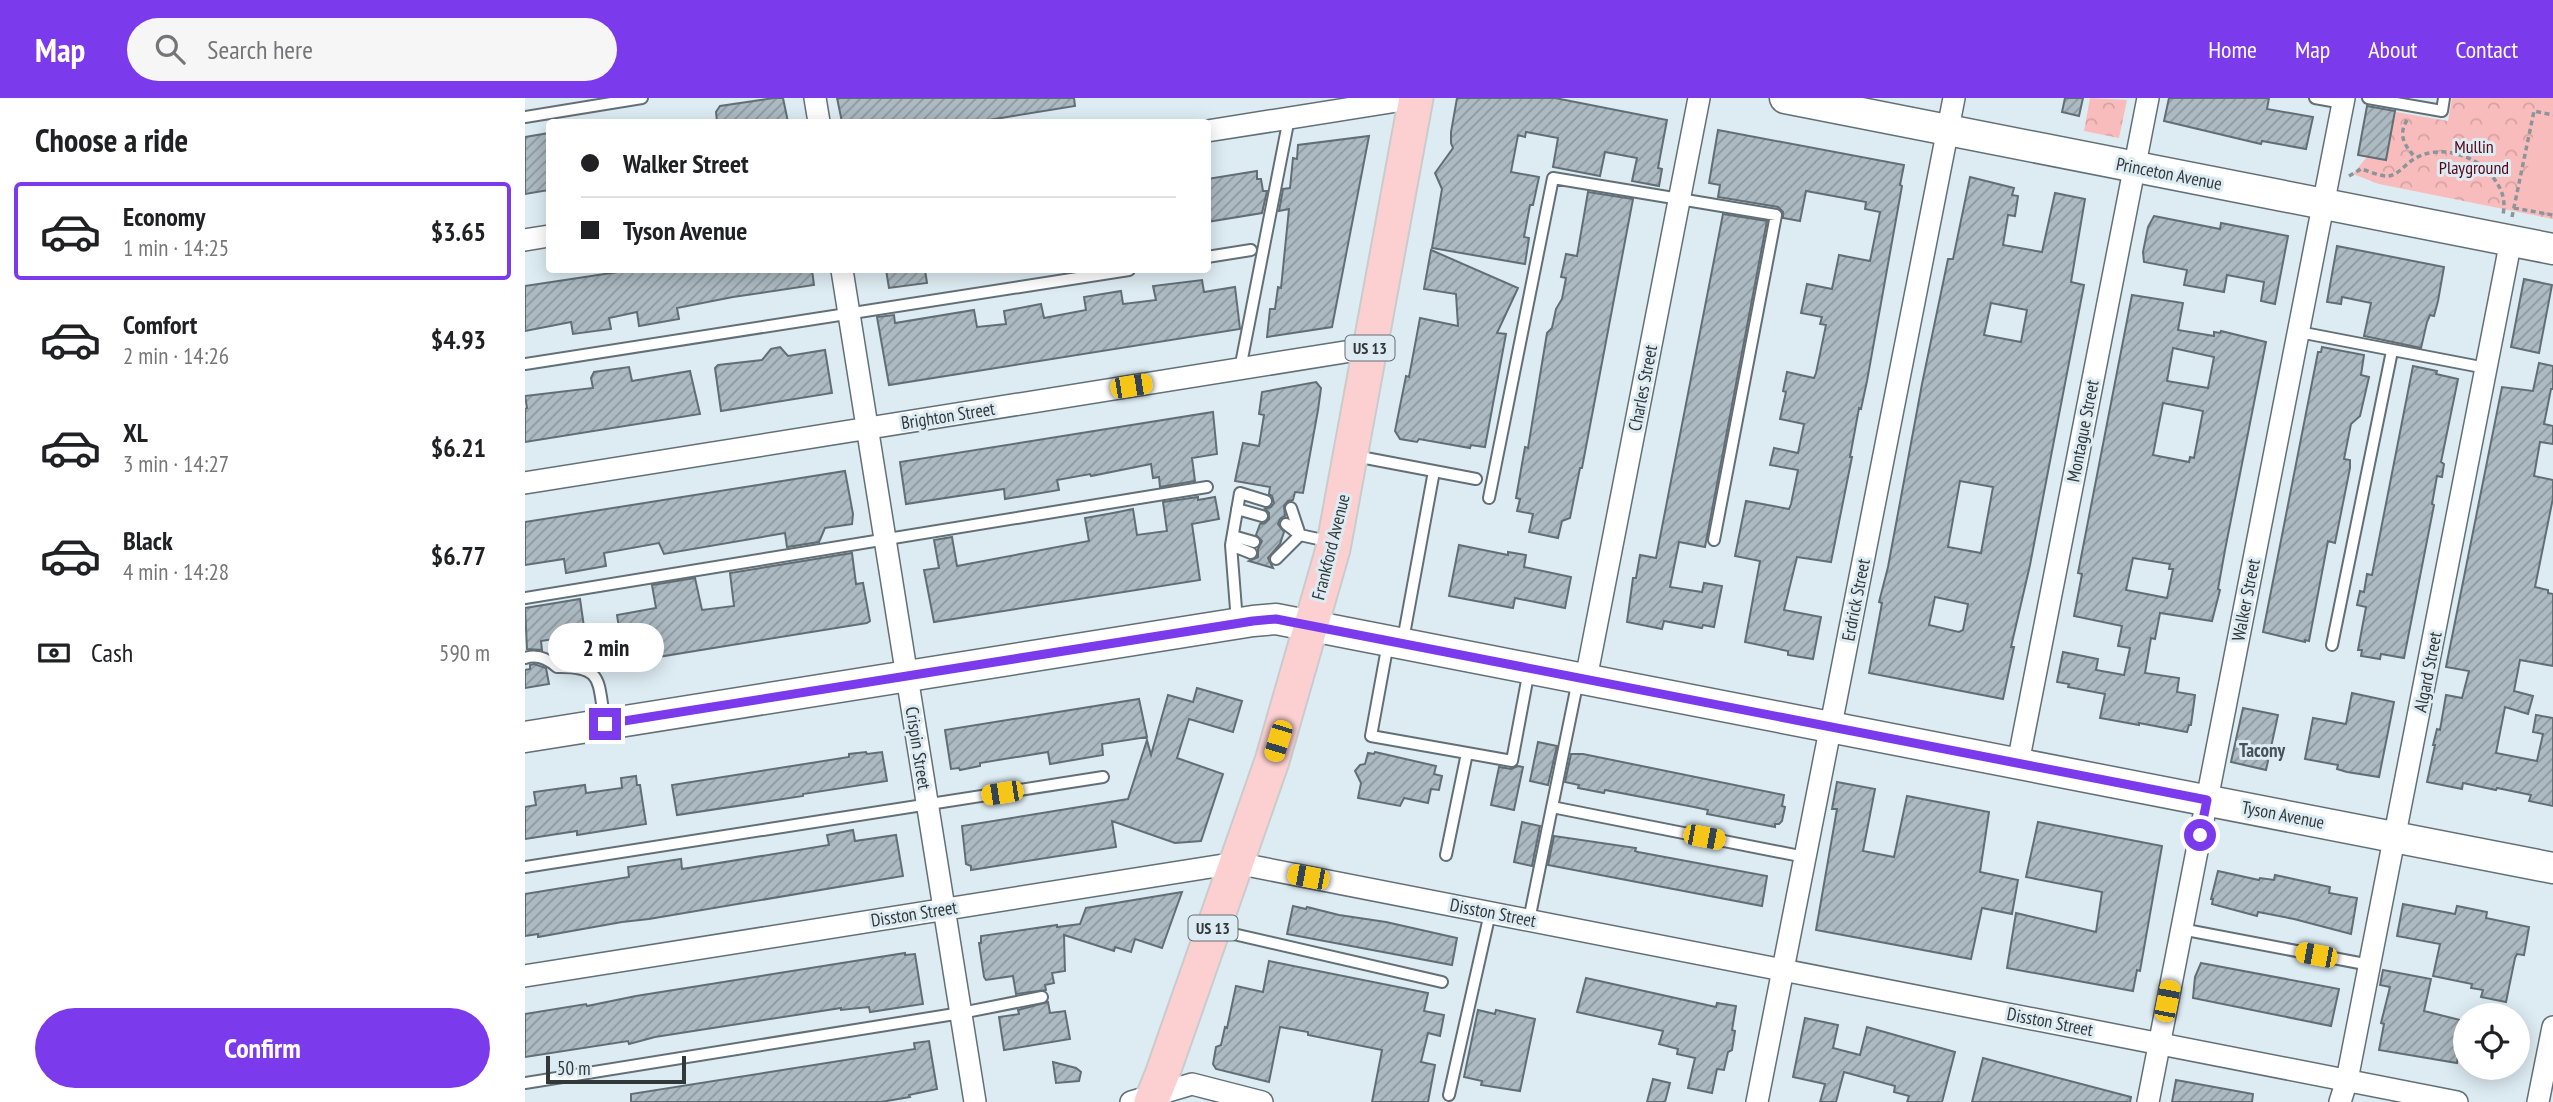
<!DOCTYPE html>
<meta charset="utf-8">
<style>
:root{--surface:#fff;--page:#f6f6f6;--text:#202124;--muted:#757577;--line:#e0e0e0;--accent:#7c3aed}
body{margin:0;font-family:"PT Sans Narrow",sans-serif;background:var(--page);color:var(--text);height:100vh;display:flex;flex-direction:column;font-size:26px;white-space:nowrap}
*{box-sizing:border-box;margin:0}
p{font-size:23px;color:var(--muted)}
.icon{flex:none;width:38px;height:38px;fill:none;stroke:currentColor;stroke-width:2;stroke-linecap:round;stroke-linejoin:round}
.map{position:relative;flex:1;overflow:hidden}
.side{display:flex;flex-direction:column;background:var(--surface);width:525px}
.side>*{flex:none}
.guide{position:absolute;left:21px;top:21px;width:665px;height:154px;border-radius:7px;box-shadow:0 4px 18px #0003;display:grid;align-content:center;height:154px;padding:0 35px;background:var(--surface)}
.controls{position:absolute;left:1928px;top:905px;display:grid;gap:14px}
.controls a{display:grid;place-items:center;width:77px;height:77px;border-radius:50%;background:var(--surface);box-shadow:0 4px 18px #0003;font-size:35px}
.scale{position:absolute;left:21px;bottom:18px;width:140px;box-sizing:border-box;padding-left:7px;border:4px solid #32373a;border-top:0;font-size:19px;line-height:24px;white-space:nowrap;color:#32373a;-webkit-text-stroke:5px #ddecf3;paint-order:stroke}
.end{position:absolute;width:32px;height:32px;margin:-16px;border:9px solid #7c3aed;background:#fff;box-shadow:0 0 0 4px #fff}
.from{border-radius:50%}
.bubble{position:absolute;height:49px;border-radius:24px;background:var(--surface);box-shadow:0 4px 18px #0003;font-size:23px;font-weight:600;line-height:49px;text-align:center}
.car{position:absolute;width:21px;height:42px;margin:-21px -10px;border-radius:9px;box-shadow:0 0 5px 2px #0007;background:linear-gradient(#f5c518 24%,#345 0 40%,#f5c518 0 76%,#345 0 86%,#f5c518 0)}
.guide b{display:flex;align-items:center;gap:24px;height:66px;font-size:26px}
.guide b+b{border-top:2px solid var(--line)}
.guide i{width:18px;height:18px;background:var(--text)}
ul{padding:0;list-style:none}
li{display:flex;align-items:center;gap:21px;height:98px;margin:0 14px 10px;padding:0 21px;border:4px solid transparent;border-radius:7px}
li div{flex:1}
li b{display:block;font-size:26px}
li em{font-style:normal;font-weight:600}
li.current{border-color:var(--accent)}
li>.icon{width:63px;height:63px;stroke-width:1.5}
h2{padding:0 35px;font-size:32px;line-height:84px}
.pay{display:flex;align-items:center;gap:18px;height:77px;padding:0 35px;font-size:26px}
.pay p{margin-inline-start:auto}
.cta{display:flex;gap:14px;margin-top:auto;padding:14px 35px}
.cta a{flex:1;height:80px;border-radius:42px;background:var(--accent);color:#fff;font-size:28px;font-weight:600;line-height:80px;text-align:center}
header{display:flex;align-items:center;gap:42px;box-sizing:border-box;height:98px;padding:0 35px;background:var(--accent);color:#fff}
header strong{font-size:33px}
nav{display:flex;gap:38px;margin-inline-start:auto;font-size:24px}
.search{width:490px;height:63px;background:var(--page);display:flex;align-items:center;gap:18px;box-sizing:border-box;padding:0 24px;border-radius:38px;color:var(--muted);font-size:26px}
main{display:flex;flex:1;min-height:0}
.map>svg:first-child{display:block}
.park{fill:url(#park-crowns)}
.garden{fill:#f9bcbd}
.building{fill:url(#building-hatch);stroke:#626e75;stroke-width:2;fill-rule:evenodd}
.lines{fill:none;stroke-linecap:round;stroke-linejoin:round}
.lane-casing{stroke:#636f76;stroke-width:14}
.street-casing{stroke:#636f76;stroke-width:24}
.secondary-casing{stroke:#636f76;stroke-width:33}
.primary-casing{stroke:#cacbcc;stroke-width:37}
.path{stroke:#8b959a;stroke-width:3.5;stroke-dasharray:5 3.5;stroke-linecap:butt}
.lane{stroke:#fff;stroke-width:10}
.street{stroke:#fff;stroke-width:21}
.secondary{stroke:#fff;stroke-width:30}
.primary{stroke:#fcd0d1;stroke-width:33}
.route{stroke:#7c3aed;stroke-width:9}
.labels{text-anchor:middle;stroke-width:6;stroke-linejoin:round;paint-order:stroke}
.shield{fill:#ddecf3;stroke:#656d72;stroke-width:2}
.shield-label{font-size:16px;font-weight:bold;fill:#32373a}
.park-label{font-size:18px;fill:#540616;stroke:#ddecf3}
.street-label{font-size:18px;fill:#32373a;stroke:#ddecf3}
.neighbourhood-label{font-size:19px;font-weight:bold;fill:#465258;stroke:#ddecf3}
</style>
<header>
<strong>Map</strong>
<div class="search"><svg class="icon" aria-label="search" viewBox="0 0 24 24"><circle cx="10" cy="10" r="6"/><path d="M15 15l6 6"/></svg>Search here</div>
<nav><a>Home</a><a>Map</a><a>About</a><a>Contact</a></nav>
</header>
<main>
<section class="side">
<h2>Choose a ride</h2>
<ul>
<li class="current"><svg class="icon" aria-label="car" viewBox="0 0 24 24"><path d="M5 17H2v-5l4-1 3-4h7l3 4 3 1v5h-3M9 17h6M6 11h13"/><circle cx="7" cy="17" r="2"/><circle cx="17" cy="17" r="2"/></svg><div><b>Economy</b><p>1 min · 14:25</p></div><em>$3.65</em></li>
<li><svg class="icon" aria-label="car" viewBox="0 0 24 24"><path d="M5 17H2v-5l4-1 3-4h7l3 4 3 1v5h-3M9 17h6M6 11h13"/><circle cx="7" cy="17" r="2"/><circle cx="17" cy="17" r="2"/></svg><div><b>Comfort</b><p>2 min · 14:26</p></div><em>$4.93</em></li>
<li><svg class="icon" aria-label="car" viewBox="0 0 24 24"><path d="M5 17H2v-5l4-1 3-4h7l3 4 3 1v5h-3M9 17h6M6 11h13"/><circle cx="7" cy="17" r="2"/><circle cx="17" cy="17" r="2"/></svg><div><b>XL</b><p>3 min · 14:27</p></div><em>$6.21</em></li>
<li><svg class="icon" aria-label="car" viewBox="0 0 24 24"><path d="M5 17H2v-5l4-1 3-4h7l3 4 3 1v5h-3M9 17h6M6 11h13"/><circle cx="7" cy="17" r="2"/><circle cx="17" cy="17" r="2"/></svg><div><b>Black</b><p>4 min · 14:28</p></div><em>$6.77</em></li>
</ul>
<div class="pay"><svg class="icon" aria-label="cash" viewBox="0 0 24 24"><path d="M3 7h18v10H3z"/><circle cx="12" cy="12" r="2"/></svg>Cash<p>590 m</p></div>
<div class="cta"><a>Confirm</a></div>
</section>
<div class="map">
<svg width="2028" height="1004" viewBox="0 0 2028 1004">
<defs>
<pattern id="park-crowns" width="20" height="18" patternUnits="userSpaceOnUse" patternTransform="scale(1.75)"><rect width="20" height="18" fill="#f9bcbd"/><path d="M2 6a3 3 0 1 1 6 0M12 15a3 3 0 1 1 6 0" fill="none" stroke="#d6a2a3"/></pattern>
<pattern id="building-hatch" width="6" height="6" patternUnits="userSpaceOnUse" patternTransform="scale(1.75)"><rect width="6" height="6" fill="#acbac1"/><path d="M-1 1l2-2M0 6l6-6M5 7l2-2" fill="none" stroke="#8d989e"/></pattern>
</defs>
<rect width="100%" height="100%" fill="#ddecf3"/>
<!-- park -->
<path class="park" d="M1565,0L1602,2L1594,40L1559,33Z
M1927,0H2028V121L1854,86L1828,76L1868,27L1871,14L1923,23Z"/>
<!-- garden -->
<path class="garden" d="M2012,18L2028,21V65L2004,60Z
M2004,65L2028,70V113L1995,107Z"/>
<!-- building -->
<path class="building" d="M249,0H258L263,24H192L191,14L195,8Z
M312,0H549L550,8L451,24H317Z
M932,0H1030L1142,22L1133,70L1137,71L1134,88L1107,83L1112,60L1080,54L1075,78L1028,69L1033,40L1001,34L1000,39L993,37L986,74L1014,79L1008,107H1005L999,139L1004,140L1000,166L907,150L917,91L910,75L928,50L926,45V34Z
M1540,0H1558L1554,18L1537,14Z
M1644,0H1744L1742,11L1788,19L1781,51L1737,43L1736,46L1639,23Z
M1842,8L1870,13L1861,62L1833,57Z
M1193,32L1379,67L1375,87L1377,88L1342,283L1336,311L1334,310L1325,359H1327L1306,464L1272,459L1259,512L1296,519L1288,561L1263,557V553L1220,544L1235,463L1210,458L1221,403L1264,411L1266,406L1273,372L1245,367L1249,350L1273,355L1279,326L1255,321L1261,294L1258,293L1262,274L1289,280L1291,275L1301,227L1295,226L1297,219L1276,215L1282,186L1307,191L1314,157L1345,163L1355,114L1340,111L1341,104L1281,93L1275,123L1258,120V114L1253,109L1193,99L1195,87L1184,85Z
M24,35V92L0,96V39Z
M844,38L807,229L742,239L745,211H750L753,189L756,190L764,111L754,113L758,91L765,90L768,60L772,61L773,47Z
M732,73V81H736L738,93H742L737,115L682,124V81Z
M1445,79L1489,90L1487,97L1493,98L1490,118L1483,117L1478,147L1517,154L1530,95L1560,101L1546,184L1559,187L1505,467L1486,549H1489L1478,601L1344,575L1357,505L1354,504L1363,469L1397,286L1423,161H1428ZM1466,205L1502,212L1496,244L1459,237ZM1435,383L1468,389L1456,455L1423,449ZM1410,499L1443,506L1438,532L1434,534L1404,527Z
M1063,94L1108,101L1057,370H1055L1045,420L1037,423L1033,440L1004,434L1008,416L992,413L995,401L991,400L1000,349L1003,350L1022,235L1027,230L1031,211L1037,201L1041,180L1036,179L1041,156L1052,158Z
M1198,116L1242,123L1180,449L1154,444L1145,489L1177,494L1179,485L1197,488L1189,529L1178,527L1177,530L1139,523L1137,531L1102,524L1108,480H1111L1115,457L1131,460Z
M1629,118L1695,131L1696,125L1763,138L1750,206L1736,203L1739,184L1702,177L1699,194L1659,187L1662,172L1619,164L1618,154L1623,129Z
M1812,148L1919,169L1913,203L1909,218L1905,217L1902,224L1896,250L1839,238L1846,205L1817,199L1816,206L1802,204Z
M906,152L993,190L972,235L981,236L960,349L946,347L945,350L894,341L892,344L875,341L870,333L881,278L884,279L895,220L933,228L931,196L899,191Z
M106,172H287L289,187L208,199L152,210L154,221L114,228L112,214L84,220L86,231L48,236L46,224L0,233V188Z
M361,172H400L402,185L364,190Z
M1999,181L2027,187L2014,255L1986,249Z
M677,182L679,194L710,189L715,231L364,287L352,219L369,217L370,225L449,212L452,229L481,226L479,213L516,206L519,220L561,212L559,199L596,193L598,206L615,204L631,202L628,188Z
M1607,197L1658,205L1653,232L1689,238V234L1695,235L1696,233L1741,244L1700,452L1693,491L1695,492L1687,523L1635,515L1630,541L1626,540L1620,575L1654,580L1652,594L1670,597L1666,627H1664L1662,634L1614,625V627L1575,620L1580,596L1543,589L1544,586L1532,584L1538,554L1573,561L1571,572L1599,577L1605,550L1593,548L1597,528L1549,518L1557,476L1553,475ZM1648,250L1689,259L1683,290L1642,283ZM1638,305L1678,313L1669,360L1665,359L1664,364L1628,357ZM1608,460L1645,466L1644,471H1648L1642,500L1601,492Z
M255,249L263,258L300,252L307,295L196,313L190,270L193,267L237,262L246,251Z
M1797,249L1839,257L1836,277L1844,279L1835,318L1826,326L1819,361L1825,362V370L1810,445L1803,443L1784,543L1780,542V544L1738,534L1793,254H1796Z
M2014,265L2028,268V291H2026L2019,326L2028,328V346L2015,344L2009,378L2028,382V400L2010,489L2023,492V495L2028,496V568L1995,562L1989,593L2008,598L2003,616L1980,609L1971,655L2012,663L2018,636L2008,634L2011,617L2028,620V708L2004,703L2006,697L1972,690L1971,692L1938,685L1937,691L1902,684L1910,647H1908L1912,631L1915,632L1921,597L1937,600L1944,573L1921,569L1977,289L2008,293Z
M1888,268L1912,273L1911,276L1933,281L1916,364L1919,366L1917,379L1912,378L1907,406L1909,407L1879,560L1856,556L1855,561L1836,558L1837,552H1833L1841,509L1832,507L1835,493L1839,494L1842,476L1847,477Z
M104,269L107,283L165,273L175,316L0,344V311L2,310L0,298L68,290L66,280L69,274Z
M791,284L796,290L793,312L778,395L770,394L768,402L763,403L759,408L760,418L755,421L753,426L759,434L755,446L743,460L748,470L724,463L733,459V451L737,443L731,437L735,426L740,425L744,421V415L740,411L746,409L749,405L747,398L744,396L745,389L710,383L718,345L734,348L739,317L734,316L737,294Z
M688,314L692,356L667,360L670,383L635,389L634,379L628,380L626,366L566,378L565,376L532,382L534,392L480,401L479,391L381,406L375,364Z
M320,373L328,416L327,426L300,430L294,444L262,449L260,435L139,456L134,445L79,455L81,468L41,475L39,461L0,467V424Z
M673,399V402L690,399L694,421L667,426L675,482L409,524L399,472L414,470L409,442L427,439L432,468L564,443L560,420L588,415L608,411L612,437L642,433L638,404Z
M934,447L983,457V454L1001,457L999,469L1046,479L1040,510L990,500L988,510L924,498Z
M327,455L331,486L338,485L345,523L342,525L133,559L131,550L98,555L92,517L131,510L127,487L170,480L177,512L209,508L205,475Z
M55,501L60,536L16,543L17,552L2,551L0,510Z
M9,566L21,570L24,586L0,590V572L5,571V567Z
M672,590L717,603L708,634L664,621L652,660L698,676L676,743L650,745L587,723L591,749L446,772V768L441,766L437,728L603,701L622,642L626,657L643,597L668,604Z
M1827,595L1869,604L1854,679L1822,674L1812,671L1813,667L1780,661L1788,620L1821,626Z
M614,601L622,639L577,646L578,657L525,666L523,654L455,665V668L435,672L434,670L426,671L420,632Z
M1718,610L1753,617L1741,672L1706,664Z
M1013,644L1032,648L1023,687L1005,683Z
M341,654L342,656L357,654L362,683L278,696V698L152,717L147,687L324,659V656Z
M850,654L911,668L909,676L917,678L914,692L906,691L903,705L879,700L875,708L833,700L836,685L830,673L835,667L840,666L843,655L849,656Z
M1046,656H1058L1259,697L1257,708L1260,709L1257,723L1254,726H1250V729L1182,716L1183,712L1169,709L1080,692L1079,695L1053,690L1054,687L1040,684Z
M993,668L998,669L989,712L966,707L974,669L986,671Z
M111,678L112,687H115L121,726L52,737V733L0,741V709L11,707L9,694L60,687L61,695L97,690L96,680Z
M1312,684L1350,691L1338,753L1369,759L1382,698L1464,714L1455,774L1493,782L1487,816L1457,810L1446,861L1291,832L1312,711H1307Z
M997,724L1015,728L1007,768L989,764Z
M1513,724L1637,748L1615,873L1612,872L1608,893L1482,870L1491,815L1571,834L1577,794L1501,779Z
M328,732L330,743L371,737L378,778L124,821L97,824L13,839V836L0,838V796L104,779L103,769L156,761L157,771L304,747L302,737Z
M1029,738L1111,750L1110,753L1113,754L1242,778L1237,808L1023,767Z
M1693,773L1734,782L1735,780L1749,782L1750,777L1764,780L1805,789L1804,795L1832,800L1826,836L1769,821L1733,814L1732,818L1687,806L1688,801H1686Z
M657,794L637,850L610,841L606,854L590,849L589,853L539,837L540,873L527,875L529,885L520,887L521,892L491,896L488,878L461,882L459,879L454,845H456V838L532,827V829L555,826L561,810Z
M1878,806L1930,816L1932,808L1962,814L1961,820L2004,829L1999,857L1992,856L1990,860L1981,904L1956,899L1958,892L1946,890L1947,886L1908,878L1915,846L1872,838Z
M768,808L781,811L782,809L814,817L861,824L932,840L927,867L762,836Z
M380,855V857L390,856L398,906L345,914L344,909L316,912V910L130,939L104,946L103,943L0,959V916L61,906L62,908L111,898Z
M744,863L903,895L899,913L919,917L915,938L903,935L896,964L910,967L903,1004H847L857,952L783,937V934L755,929L744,984L691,971L688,966L691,949L696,947L700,929L702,930L711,888L738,894Z
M1676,865L1814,891L1806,928L1668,900L1670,879Z
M1858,872L1906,881L1899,913L1939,923L1938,929L1941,934L1935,944L1932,965L1854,952L1859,926L1856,925L1865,889L1855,887Z
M1061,880L1191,909L1192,905L1211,908L1207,932L1210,933L1207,952L1203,954L1199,972L1192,971L1187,995L1163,990L1170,960L1152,956L1153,951L1134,946L1138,933L1052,914Z
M523,904L525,915L540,913L545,941L479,952L474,919L494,916L493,912Z
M953,912L970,916L971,912L1010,921L995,993L956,987L957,983L939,979Z
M1280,920L1313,927L1308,950L1335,957L1342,929L1430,954L1417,1004H1382L1384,998L1369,994L1370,988L1319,974L1311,1004H1295L1300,986L1268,979Z
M404,943L412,991L384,997L385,999L356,1004H106V996L390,951L389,945Z
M1458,960L1606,999L1605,1004H1447Z
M528,964L551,970L556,974L554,983L531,985Z
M1128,981L1145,985L1140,1004H1122Z
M1651,982L1728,996L1727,1004H1647Z"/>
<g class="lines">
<defs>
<path id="lane" d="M1790,0L1818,5
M1843,0L1917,13L1919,0
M0,19L117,0
M682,159L726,152
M1774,234L1961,270
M0,266L604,172
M715,271L764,20
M830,358L909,373L878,542
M909,373L951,381
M964,400L1028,80L1251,117L1189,442
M766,410L775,437L807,444
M712,411L737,418
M761,426L775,437
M708,438L729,444
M706,447L726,455
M751,461L775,437
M0,500L682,389
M712,524L706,447L715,395L741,403
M863,545L846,638L987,663L1004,572
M1807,547L1867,253
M0,560C12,556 23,561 32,569C80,568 72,584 80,623
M1027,709L1280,759
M921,757L942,655
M0,769L578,679
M1004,822L1053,582
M1656,831L1845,867
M691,832L917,884
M0,985L436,915L517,899
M924,997L965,815"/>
<path id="street" d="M290,0L294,24
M682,33L891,0
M0,142L24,138
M317,172L450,1004
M0,385L845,250
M1061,581L1174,0
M1493,665L1623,0
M0,878L711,765L1932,1004
M606,1004L667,986L737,1004
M1232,1004L1429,0
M1623,1004L1819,0
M1815,1004L1822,982L1986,142
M2013,1004L2028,929"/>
<path id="secondary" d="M1260,0L2028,151
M0,639L728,523L751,521L2028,770"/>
<path id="primary" d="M626,1004L637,977L747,663L808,451L891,0"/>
</defs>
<!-- lane casing -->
<use href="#lane" class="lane-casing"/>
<!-- street casing -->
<use href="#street" class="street-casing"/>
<!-- secondary casing -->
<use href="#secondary" class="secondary-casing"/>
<!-- primary casing -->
<use href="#primary" class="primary-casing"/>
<!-- path -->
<path class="path" d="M1882,22C1873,37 1879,47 1890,59
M1824,78L1836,71C1844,73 1854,78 1862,78C1873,78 1880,66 1889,61C1913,46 1950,56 1967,78C1977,91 1981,101 1978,117
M1989,110L2028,117
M1987,119L2009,13L2028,17"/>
<!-- lane -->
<use href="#lane" class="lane"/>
<!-- street -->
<use href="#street" class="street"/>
<!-- secondary -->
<use href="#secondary" class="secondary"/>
<!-- primary -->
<use href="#primary" class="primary"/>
</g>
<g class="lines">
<!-- route -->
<path class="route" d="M80,626L728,523L751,521L1682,702L1675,737"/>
</g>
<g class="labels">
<!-- shield labels -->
<g class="shield">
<rect x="820.5" y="237.5" width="49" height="25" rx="5"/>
<rect x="663.5" y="817.5" width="49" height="25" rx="5"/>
</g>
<g class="shield-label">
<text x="845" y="256">US 13</text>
<text x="688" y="836">US 13</text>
</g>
<!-- park labels -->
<g class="park-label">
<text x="1949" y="55">Mullin<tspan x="1949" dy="21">Playground</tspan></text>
</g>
<!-- street labels -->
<g class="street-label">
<text transform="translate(1644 76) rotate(11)" y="6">Princeton Avenue</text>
<text transform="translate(1118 290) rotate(-79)" y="6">Charles Street</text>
<text transform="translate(423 318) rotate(-9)" y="6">Brighton Street</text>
<text transform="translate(1558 333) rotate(-79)" y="6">Montague Street</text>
<text transform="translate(806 449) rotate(-76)" y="6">Frankford Avenue</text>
<text transform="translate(1331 502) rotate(-79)" y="6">Erdrick Street</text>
<text transform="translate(1721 502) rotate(-79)" y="6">Walker Street</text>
<text transform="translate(1903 574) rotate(-79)" y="6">Algard Street</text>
<text transform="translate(393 650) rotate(81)" y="6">Crispin Street</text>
<text transform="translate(1758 717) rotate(11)" y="6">Tyson Avenue</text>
<text transform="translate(968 815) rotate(11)" y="6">Disston Street</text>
<text transform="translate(389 816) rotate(-9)" y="6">Disston Street</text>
<text transform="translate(1525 924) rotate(11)" y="6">Disston Street</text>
</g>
<!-- neighbourhood labels -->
<g class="neighbourhood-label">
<text x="1737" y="659">Tacony</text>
</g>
</g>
</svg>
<div class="controls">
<a><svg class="icon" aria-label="locate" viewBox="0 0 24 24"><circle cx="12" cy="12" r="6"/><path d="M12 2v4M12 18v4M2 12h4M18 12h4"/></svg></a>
</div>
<div class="scale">50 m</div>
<i class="end from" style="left:1675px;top:737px"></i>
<i class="end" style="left:80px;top:626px"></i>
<div class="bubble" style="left:23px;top:525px;width:116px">2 min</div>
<i class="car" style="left:606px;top:288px;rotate:81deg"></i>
<i class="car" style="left:753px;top:643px;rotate:197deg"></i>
<i class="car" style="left:477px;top:695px;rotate:261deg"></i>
<i class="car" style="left:1179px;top:739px;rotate:101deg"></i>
<i class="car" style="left:783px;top:779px;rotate:281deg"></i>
<i class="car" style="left:1791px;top:857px;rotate:281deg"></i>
<i class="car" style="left:1642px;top:903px;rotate:11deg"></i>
<div class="guide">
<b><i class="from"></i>Walker Street</b>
<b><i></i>Tyson Avenue</b>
</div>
</div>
</main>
